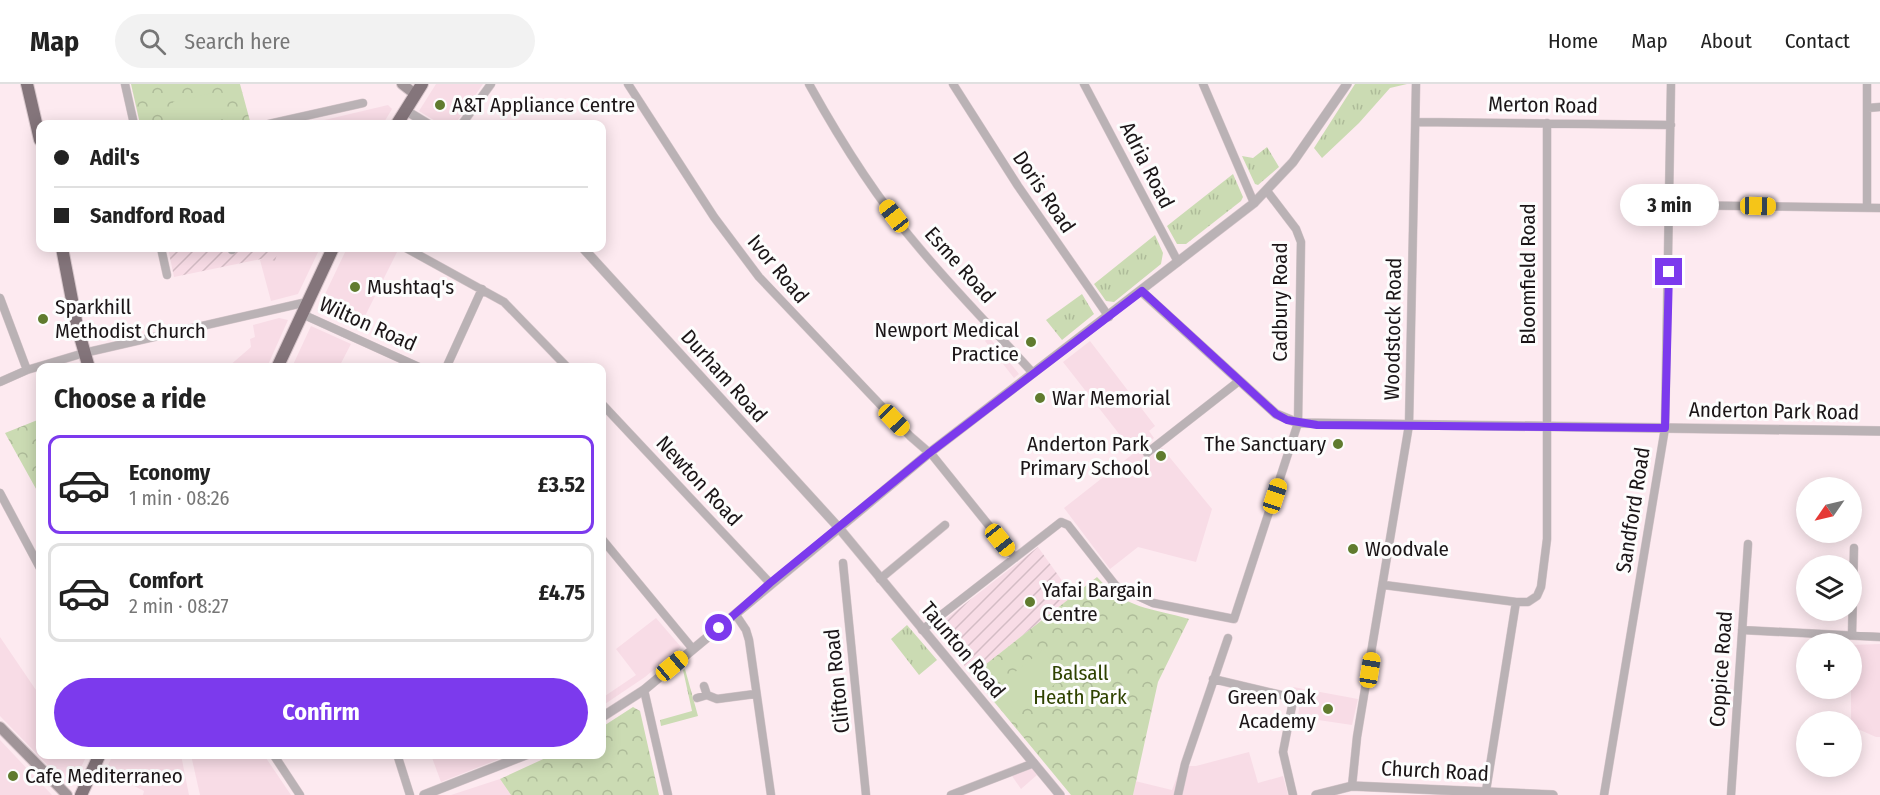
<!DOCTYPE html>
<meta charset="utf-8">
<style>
:root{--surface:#fff;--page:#f2f2f2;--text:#222;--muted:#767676;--line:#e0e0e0;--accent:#7c3aed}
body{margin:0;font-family:"Fira Sans Condensed",sans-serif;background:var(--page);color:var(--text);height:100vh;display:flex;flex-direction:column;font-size:22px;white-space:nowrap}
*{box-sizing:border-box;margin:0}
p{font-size:20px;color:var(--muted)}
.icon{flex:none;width:33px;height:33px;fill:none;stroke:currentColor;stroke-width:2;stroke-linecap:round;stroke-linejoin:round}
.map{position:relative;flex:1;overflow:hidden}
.drawer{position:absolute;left:36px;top:279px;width:570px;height:396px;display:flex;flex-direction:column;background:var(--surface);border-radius:12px;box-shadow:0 3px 15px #0003}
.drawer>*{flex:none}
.banner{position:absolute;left:36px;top:36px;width:570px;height:132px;border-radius:12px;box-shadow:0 3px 15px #0003;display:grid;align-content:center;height:132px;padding:0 18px;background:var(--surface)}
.needle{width:39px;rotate:236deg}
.tools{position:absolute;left:1796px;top:393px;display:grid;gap:12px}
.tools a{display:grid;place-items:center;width:66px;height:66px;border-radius:50%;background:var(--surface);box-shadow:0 3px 15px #0003;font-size:30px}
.end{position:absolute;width:27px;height:27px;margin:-14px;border:8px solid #7c3aed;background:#fff;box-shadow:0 0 0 3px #fff}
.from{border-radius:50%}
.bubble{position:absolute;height:42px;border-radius:21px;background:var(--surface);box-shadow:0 3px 15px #0003;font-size:20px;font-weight:700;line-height:42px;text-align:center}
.car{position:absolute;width:18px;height:36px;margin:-18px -9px;border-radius:8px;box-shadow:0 0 4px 2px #0007;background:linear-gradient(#f5c518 24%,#345 0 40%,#f5c518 0 76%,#345 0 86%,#f5c518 0)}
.banner b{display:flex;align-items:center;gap:21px;height:57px;font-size:22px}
.banner b+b{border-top:2px solid var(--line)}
.banner i{width:15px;height:15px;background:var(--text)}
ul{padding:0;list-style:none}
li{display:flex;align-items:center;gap:18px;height:99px;margin:0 12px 9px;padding:0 6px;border:3px solid var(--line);border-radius:12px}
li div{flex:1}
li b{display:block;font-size:22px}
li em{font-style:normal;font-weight:700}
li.active{border-color:var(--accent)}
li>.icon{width:54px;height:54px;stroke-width:1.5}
h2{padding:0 18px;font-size:27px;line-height:72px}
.button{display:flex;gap:12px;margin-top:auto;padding:12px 18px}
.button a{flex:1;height:69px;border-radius:36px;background:var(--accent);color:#fff;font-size:24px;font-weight:700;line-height:69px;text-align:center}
header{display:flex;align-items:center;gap:36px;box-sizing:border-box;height:84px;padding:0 30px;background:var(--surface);border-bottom:2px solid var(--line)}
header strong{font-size:28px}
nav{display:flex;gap:33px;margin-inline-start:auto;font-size:21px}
.search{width:420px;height:54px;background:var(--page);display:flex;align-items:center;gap:15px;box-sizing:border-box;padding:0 21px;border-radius:33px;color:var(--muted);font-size:22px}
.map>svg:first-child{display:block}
.built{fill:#f8dce6}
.industrial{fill:url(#industrial-furrows)}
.grass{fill:url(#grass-tufts)}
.park{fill:url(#park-crowns)}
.pitch{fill:#cbdbb3}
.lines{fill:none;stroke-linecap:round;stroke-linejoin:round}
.minor-casing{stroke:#d9c8cd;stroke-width:9}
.tertiary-casing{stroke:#d9c8cd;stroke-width:10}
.secondary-casing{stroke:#d9c8cd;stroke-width:12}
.trunk-casing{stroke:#d9c8cd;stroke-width:14}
.minor{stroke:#bab2b5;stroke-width:8}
.tertiary{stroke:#bab2b5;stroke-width:9}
.secondary{stroke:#a09498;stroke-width:10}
.trunk{stroke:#84757b;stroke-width:12}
.route{stroke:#7c3aed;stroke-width:8}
.poi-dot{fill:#607b2e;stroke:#fdfdfd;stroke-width:2}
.labels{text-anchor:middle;stroke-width:6;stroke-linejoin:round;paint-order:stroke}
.poi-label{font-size:21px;fill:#1b1517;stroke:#fdfdfd;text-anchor:start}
.street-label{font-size:21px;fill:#1b1517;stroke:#fdfdfd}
.park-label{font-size:21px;fill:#2f4200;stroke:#fdfdfd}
</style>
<header>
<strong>Map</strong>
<div class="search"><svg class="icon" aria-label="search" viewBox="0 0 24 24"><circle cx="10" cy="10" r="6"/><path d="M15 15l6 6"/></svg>Search here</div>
<nav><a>Home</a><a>Map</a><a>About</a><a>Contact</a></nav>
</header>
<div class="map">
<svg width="1880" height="711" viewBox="0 0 1880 711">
<defs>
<pattern id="industrial-furrows" width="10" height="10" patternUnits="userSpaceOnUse" patternTransform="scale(1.5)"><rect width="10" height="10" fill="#f8dce6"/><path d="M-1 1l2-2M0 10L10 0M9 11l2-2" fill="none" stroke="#d4bcc5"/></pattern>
<pattern id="grass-tufts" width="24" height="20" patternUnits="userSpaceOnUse" patternTransform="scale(1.5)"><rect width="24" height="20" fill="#cbdbb3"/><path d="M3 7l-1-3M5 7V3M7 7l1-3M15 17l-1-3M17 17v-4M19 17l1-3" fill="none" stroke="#aebb99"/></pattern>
<pattern id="park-crowns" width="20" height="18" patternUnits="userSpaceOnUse" patternTransform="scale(1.5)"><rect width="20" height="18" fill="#cbdbb3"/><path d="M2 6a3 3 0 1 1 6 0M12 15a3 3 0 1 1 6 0" fill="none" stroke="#aebb99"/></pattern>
</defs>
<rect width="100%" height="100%" fill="#fdeaf0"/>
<!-- built -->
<path class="built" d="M436,0H483L455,40H440L419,27Z
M388,21L392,25L383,40H317L316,38Z
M277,164H320L298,210L271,217L260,176L278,167Z
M347,164H390L397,168L358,246L317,227Z
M279,234L288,236L267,283H228L251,263L250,255L255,253L253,241Z
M311,242L351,260L339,283H292Z
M989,253L1019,290L1014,294L985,257Z
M1090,257L1155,342L1149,347L1154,354L1141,364L1148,374L1162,364L1212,425L1196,478L1138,463L1110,485L1064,424L1134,369L1063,278Z
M656,534L681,563L645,593L602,622V614L636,591L616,565Z
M0,553L40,612V670L87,671L74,698L66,700L0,632Z
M1880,560V653H1876L1851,642V561Z
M1293,603L1358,615L1352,641L1298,633L1300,616Z
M0,656L33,691L52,711H0Z
M1249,668L1258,699L1283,692L1288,711H1133L1135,697L1172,706L1181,682H1196Z
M168,671H181L189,711H143L144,707L105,687L113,671Z
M191,671H264L291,711H200Z
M431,671V670L509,671L441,698Z
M1031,683L1037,691L1021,705L1012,692Z
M500,695L511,711H451Z"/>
<!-- industrial -->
<path class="industrial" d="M168,164H277L278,167L275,177L266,174L174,193Z
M1038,463L1073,512L972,591L934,544Z"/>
<!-- grass -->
<path class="grass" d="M1355,0H1407L1390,4L1359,39L1322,74L1314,64Z
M1267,63L1279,83L1258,101L1255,100L1242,72L1253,74Z
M1233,90L1243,113L1241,117L1186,160H1177L1167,142Z
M1155,151L1163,169L1161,180L1114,218L1106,217L1094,200Z
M1082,210L1094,230L1062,256L1046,236Z
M907,541L937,576L919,591L891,555Z
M685,585L698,632L661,642L660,636L692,627L683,586Z"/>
<!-- park -->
<path class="park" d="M131,0H240L250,37L233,40H140Z
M40,335V412L5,349Z
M1097,493C1125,525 1151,524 1189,535L1158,598L1133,711H1071L972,591Z
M633,623L640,627L659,711H511L500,695L552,671L602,670V643Z"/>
<!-- pitch -->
<path class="pitch" d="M221,7L228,34L197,40H178L173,18Z
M1043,566L1064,593L1017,630L996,603Z"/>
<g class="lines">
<defs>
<path id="minor" d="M125,0L134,40
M628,0L714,133L759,193L910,352L933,372L1015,474
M809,0C840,56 874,111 916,160C953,205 994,246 1033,289
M953,0L1018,102L1109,233
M1084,0L1178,178
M1203,0L1254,119
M1867,0V124
M1868,24L1880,23
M1416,38L1671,41
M269,40L363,19
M462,40L491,0
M1670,121L1880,124
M161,164L167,191
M232,164V166
M406,164L504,218L568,284
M0,214L27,286
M302,230L421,284
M446,284L482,205
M0,298L27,286L84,269L307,218
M602,320L770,499
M1147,369L1239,297
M0,409L40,484
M602,455L692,564
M843,479L866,711
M880,495L945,441
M1384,501L1516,518
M736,531L746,546L749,556L771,711
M922,546L1061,438L1068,441L1116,502L1153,519L1234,535L1298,339L1301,158L1296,145L1267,107
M1742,546L1880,553
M1852,551L1854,464
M1213,595L1290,613L1292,622L1283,668L1293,711
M704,602L707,611L717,615L755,610
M644,606L668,711
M697,614L707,611
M273,670L300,711
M397,670L410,711
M1352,702L1357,653L1409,341L1416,0
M1486,707L1516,518H1528L1537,512L1541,503L1547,455V39
M951,711L1034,679
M1178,711L1185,680L1228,554
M1604,711L1665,344L1671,0
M1731,711L1748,460"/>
<path id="tertiary" d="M405,26L428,40
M583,164L839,444L1060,711
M1141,207L1276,330L1298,339L1880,347
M602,633L644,606L928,370L1254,119L1293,78L1347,0
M424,711L528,670
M1316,711L1352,702L1553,711"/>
<path id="secondary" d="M402,0L415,10
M0,643L67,711"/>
<path id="trunk" d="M27,0L40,56
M397,40L422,0
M62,164L77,242L89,284
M277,284L333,164
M81,711L100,670"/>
</defs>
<!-- minor casing -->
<use href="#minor" class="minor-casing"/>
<!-- tertiary casing -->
<use href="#tertiary" class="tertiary-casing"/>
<!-- secondary casing -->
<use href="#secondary" class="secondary-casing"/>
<!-- trunk casing -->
<use href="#trunk" class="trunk-casing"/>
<!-- minor -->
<use href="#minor" class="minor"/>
<!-- tertiary -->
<use href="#tertiary" class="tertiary"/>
<!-- secondary -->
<use href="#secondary" class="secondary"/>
<!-- trunk -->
<use href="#trunk" class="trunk"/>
</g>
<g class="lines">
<!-- route -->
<path class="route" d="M719,544L770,499L928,370L1142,207L1276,330L1287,336L1317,341L1665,344L1669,188"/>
</g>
<!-- markers -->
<g class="poi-dot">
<circle cx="440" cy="21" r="6"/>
<circle cx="355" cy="203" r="6"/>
<circle cx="43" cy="235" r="6"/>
<circle cx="1031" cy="258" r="6"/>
<circle cx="1040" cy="314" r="6"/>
<circle cx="1338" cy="360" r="6"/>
<circle cx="1161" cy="372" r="6"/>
<circle cx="1353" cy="465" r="6"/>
<circle cx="1030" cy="518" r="6"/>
<circle cx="1328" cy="625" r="6"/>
<circle cx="13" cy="692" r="6"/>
</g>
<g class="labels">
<!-- poi labels -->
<g class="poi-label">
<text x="452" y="28">A&amp;T Appliance Centre</text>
<text x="367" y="210">Mushtaq's</text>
<text x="55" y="230">Sparkhill<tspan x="55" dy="24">Methodist Church</tspan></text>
<text x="1019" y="253" text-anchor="end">Newport Medical<tspan x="1019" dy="24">Practice</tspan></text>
<text x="1052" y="321">War Memorial</text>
<text x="1149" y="367" text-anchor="end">Anderton Park<tspan x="1149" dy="24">Primary School</tspan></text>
<text x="1326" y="367" text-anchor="end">The Sanctuary</text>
<text x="1365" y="472">Woodvale</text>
<text x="1042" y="513">Yafai Bargain<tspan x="1042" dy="24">Centre</tspan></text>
<text x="1316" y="620" text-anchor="end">Green Oak<tspan x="1316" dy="24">Academy</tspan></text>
<text x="25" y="699">Cafe Mediterraneo</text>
</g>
<!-- street labels -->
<g class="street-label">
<text transform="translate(1543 21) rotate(1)" y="7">Merton Road</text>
<text transform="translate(1147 81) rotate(63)" y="7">Adria Road</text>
<text transform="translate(1044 108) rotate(56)" y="7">Doris Road</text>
<text transform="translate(960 181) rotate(48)" y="7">Esme Road</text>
<text transform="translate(778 185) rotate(50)" y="7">Ivor Road</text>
<text transform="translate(1528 190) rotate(-90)" y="7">Bloomfield Road</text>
<text transform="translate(1280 218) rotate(-90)" y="7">Cadbury Road</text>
<text transform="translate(368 240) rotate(24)" y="7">Wilton Road</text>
<text transform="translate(1393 245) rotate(-89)" y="7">Woodstock Road</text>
<text transform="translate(724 292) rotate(48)" y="7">Durham Road</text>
<text transform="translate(1774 327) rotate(1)" y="7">Anderton Park Road</text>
<text transform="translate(699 397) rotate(47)" y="7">Newton Road</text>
<text transform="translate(1633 426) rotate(-81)" y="7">Sandford Road</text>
<text transform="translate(963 566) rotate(50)" y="7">Taunton Road</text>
<text transform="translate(1721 585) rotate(-86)" y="7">Coppice Road</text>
<text transform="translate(837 597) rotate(-96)" y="7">Clifton Road</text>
<text transform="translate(1435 687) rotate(3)" y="7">Church Road</text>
</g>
<!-- park labels -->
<g class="park-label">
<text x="1080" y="596">Balsall<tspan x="1080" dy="24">Heath Park</tspan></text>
</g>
</g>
</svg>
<div class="tools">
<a><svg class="needle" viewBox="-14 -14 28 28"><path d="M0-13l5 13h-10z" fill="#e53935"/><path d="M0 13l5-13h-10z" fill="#767676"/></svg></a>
<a><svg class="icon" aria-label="layers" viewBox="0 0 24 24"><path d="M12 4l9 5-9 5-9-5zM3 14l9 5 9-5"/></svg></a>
<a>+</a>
<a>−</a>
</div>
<i class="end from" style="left:719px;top:544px"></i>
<i class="end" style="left:1669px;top:188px"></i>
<div class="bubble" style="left:1620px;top:100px;width:99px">3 min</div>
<i class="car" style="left:1758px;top:122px;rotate:91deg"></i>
<i class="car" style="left:894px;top:132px;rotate:322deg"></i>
<i class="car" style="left:894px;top:336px;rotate:136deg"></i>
<i class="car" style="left:1275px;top:412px;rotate:18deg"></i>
<i class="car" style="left:1000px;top:456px;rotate:141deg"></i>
<i class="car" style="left:672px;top:582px;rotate:50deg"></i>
<i class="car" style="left:1370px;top:586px;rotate:9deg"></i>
<div class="banner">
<b><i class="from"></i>Adil's</b>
<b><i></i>Sandford Road</b>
</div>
<section class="drawer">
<h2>Choose a ride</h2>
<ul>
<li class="active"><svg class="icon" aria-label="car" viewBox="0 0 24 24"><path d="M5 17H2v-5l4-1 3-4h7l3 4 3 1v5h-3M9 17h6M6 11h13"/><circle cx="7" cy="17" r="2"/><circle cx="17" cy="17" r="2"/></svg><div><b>Economy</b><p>1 min · 08:26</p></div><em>£3.52</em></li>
<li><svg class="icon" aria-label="car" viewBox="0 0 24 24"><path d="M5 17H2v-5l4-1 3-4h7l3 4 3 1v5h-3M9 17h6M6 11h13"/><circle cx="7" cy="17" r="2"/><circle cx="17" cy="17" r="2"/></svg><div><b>Comfort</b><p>2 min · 08:27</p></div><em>£4.75</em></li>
</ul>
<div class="button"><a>Confirm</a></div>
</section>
</div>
